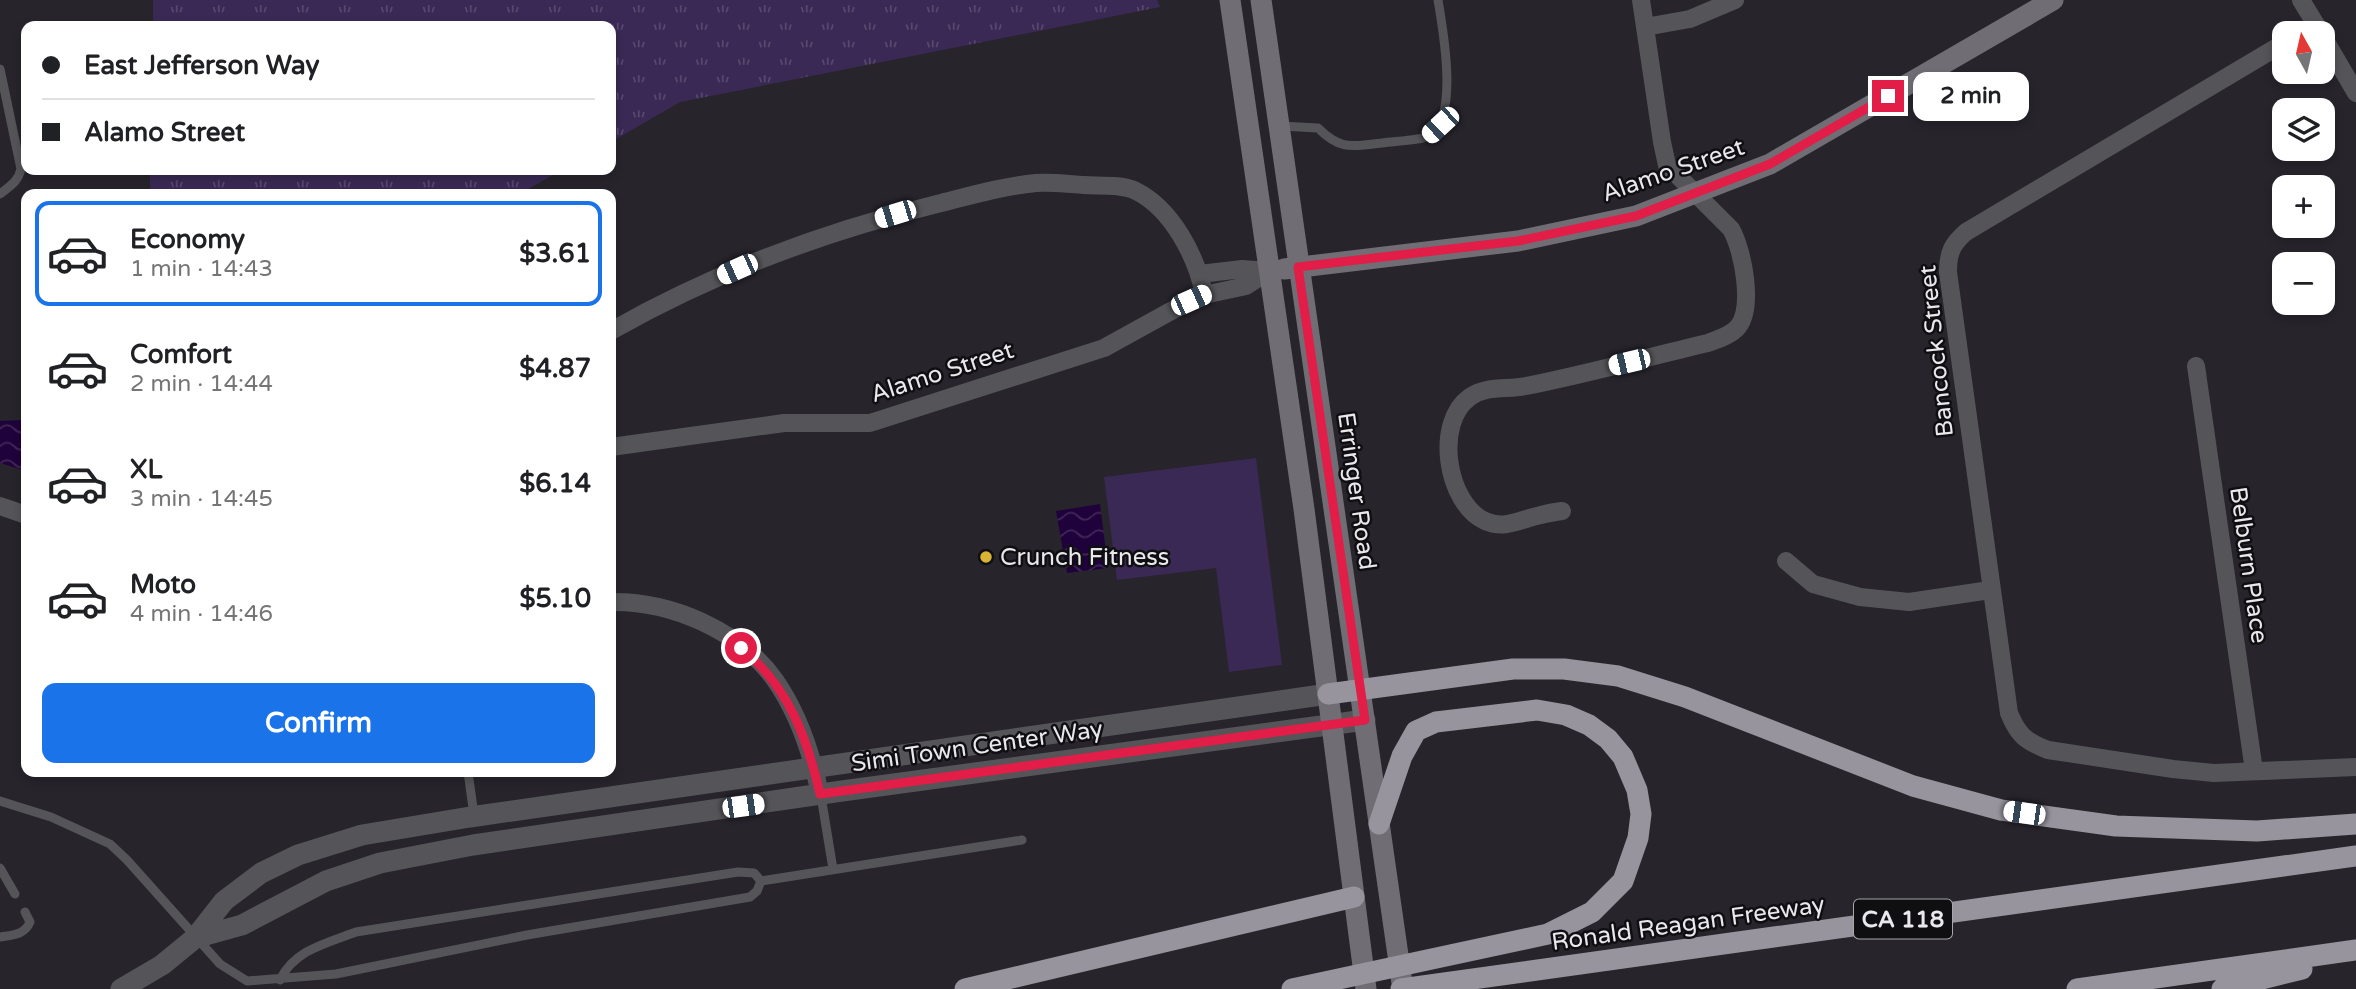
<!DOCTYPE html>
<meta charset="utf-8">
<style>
:root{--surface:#fff;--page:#f2f2f2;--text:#202124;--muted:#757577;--line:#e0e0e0;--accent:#1a73e8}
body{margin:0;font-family:"Varela Round",sans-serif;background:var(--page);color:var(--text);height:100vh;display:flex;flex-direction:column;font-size:26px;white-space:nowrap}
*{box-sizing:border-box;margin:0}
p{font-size:23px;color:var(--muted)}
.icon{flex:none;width:38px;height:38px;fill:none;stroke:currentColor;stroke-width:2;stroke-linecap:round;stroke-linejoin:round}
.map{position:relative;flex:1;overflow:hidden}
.drawer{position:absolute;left:21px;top:189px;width:595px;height:588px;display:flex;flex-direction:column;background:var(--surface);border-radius:14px;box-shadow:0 4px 10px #0003}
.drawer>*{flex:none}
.banner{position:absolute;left:21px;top:21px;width:595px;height:154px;border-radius:14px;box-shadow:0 4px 10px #0003;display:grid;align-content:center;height:154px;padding:0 21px;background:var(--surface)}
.needle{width:46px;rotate:352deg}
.buttons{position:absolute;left:2272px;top:21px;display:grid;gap:14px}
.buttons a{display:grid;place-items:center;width:63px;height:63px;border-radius:14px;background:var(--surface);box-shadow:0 4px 10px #0003;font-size:35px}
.end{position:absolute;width:32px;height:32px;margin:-16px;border:9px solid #e11d48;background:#fff;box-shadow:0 0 0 4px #fff}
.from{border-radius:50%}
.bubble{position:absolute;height:49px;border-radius:14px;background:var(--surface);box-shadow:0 4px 10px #0003;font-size:23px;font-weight:700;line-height:49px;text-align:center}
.car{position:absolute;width:21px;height:42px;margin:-21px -10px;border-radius:9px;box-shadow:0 0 5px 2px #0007;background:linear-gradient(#fff 24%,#345 0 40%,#fff 0 76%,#345 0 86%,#fff 0)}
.banner b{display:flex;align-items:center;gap:24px;height:66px;font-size:26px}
.banner b+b{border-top:2px solid var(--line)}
.banner i{width:18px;height:18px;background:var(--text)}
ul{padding:12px 0 0;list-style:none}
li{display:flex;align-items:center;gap:21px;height:105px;margin:0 14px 10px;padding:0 7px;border:4px solid transparent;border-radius:14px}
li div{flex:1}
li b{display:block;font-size:26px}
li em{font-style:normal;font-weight:700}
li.active{border-color:var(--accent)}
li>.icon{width:63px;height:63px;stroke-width:1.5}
.primary-button{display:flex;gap:14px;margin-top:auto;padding:14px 21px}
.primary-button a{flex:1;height:80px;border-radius:14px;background:var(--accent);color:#fff;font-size:28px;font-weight:700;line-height:80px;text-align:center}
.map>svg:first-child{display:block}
.grass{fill:url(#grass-tufts)}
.pitch{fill:#3a2954}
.water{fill:url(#water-waves)}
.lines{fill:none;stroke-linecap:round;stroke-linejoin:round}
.service{stroke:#555458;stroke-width:9}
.minor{stroke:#555458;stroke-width:18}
.tertiary{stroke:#555458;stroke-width:21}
.secondary{stroke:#706e74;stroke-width:21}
.motorway{stroke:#97949d;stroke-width:21}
.route{stroke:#e11d48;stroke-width:9}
.poi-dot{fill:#dab333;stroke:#0f0e11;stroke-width:2.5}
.labels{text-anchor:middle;stroke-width:5;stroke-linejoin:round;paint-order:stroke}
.shield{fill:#0f0e11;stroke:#a8a7ab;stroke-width:2}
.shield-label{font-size:23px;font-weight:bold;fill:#eae8ed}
.street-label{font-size:24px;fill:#eae8ed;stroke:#0f0e11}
.poi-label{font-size:24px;fill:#eae8ed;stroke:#0f0e11;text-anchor:start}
</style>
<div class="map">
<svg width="2356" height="989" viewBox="0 0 2356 989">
<defs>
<pattern id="grass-tufts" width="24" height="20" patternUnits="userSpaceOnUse" patternTransform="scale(1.75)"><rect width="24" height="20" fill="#3a2954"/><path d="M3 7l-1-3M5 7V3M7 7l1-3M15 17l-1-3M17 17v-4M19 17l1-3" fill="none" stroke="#57486d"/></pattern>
<pattern id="water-waves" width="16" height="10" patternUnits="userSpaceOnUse" patternTransform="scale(1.75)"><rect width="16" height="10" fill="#1f023b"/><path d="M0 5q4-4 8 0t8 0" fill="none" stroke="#402758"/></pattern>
</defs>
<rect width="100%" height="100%" fill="#27242c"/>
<!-- grass -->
<path class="grass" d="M153,0H1157L1160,7L680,102L611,142V26H153Z
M150,170H562L519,194H150Z"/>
<!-- pitch -->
<path class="pitch" d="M1256,458L1282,665L1229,672L1216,568L1117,580L1104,477Z"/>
<!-- water -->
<path class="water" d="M23,420L26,421V471L0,463V421Z
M1100,504L1108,568L1067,573L1056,511Z"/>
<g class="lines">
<!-- service -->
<path class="service" d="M0,69L21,169C18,182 10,186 0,194
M1280,126L1318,128C1341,151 1352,146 1382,143C1394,141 1421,141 1430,135C1459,117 1443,30 1438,0
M468,772L474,815
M821,796L833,869
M0,801L51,817L110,844L127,860L220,964L247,981L336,974L527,935L750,897L757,891L761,881
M0,868L15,894
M761,881L1022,840
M0,937C12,935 25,935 30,922L25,912
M280,980C294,950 327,943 356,932L738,872L754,873L761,881"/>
<!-- minor -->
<path class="minor" d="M2301,0L2321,33
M1645,27L1690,19L1735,0
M2322,35L2356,93
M2284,43L1966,232C1952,244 1948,253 1948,272L2009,713C2018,735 2025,741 2048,750L2173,769L2214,773L2356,767
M1200,274L1242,269L1269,271
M611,331C713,273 823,232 937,204C969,196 1003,186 1036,183C1051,182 1068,184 1084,185C1100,186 1121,184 1136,191C1172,209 1197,257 1204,295
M2196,366L2254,771
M611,447L784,423H870L1104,348L1191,300L1204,295L1246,286L1269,271
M0,506L26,515
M1562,511C1555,512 1548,513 1541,515C1521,519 1505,530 1485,521C1446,503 1434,422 1470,397C1487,385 1507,390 1526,386C1587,374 1648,357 1708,343C1718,339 1730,336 1738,327C1754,307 1743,250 1731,229L1667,165L1662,142L1641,0
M1786,561L1813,584L1860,597L1909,602L1990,590
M611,602C671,601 739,630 775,680C798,713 812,755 820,794"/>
<!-- tertiary -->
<path class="tertiary" d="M195,938L242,925L326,881L380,863L473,845L842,791L1365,720
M121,989L162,965L195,938L224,901L261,873L298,855L362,835L470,817L1328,694"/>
<!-- secondary -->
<path class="secondary" d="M1230,0L1304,509L1366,989
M1261,0L1402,983
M1284,269L1518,241L1636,216L1770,164L2053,0"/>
<!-- motorway -->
<path class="motorway" d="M1328,694L1513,669H1564L1618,676L1685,697L1913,786L2001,810L2116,826L2257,831L2356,824
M965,989L1354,897
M1292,989L1548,934L1592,912L1623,881L1638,838L1641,814L1637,790L1623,757L1608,739L1589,725L1566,715L1537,710L1436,722L1416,731L1402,756L1379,824
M1401,989L2356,856
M2077,989L2356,950
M2222,989L2302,969"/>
</g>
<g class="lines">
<!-- route -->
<path class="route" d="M741,648C788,686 807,737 820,794L1365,720L1298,267L1518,241L1636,216L1770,164L1888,96"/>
</g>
<!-- markers -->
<circle class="poi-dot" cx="986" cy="557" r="7"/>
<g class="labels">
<!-- shield labels -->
<rect class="shield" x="1854" y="899.5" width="98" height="39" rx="5"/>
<g class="shield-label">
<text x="1903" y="927">CA 118</text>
</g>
<!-- street labels -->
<g class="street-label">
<text transform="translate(1673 170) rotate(-19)" y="8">Alamo Street</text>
<text transform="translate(1936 351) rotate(-96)" y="8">Bancock Street</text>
<text transform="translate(942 372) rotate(-18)" y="8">Alamo Street</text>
<text transform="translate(1357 491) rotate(82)" y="8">Erringer Road</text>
<text transform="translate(2249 565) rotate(82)" y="8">Belburn Place</text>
<text transform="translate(977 746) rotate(-8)" y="8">Simi Town Center Way</text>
<text transform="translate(1688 923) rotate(-8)" y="8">Ronald Reagan Freeway</text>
</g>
<!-- poi labels -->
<g class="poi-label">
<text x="1000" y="565">Crunch Fitness</text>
</g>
</g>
</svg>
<div class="buttons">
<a><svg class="needle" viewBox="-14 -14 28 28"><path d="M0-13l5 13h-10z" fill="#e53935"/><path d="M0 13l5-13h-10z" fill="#757577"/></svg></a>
<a><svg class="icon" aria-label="layers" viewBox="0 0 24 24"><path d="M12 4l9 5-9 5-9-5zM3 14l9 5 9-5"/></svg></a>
<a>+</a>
<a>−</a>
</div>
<i class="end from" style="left:741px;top:648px"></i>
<i class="end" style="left:1888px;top:96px"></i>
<div class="bubble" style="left:1913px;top:72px;width:116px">2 min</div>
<i class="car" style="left:1440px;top:125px;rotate:227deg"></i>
<i class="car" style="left:895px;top:214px;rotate:253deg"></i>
<i class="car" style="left:737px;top:269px;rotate:246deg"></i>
<i class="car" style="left:1191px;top:300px;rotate:66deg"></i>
<i class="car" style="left:1629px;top:362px;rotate:257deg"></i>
<i class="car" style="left:743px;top:806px;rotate:82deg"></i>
<i class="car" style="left:2024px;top:813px;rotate:278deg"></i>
<div class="banner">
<b><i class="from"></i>East Jefferson Way</b>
<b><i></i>Alamo Street</b>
</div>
<section class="drawer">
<ul>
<li class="active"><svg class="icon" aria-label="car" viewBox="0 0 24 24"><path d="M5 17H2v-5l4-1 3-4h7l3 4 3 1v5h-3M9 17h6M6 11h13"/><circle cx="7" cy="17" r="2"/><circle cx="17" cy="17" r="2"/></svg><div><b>Economy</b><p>1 min · 14:43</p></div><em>$3.61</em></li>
<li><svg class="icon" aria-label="car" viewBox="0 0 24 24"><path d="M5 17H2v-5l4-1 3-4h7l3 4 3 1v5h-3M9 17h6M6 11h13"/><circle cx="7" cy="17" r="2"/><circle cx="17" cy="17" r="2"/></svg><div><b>Comfort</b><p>2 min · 14:44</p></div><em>$4.87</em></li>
<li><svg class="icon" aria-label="car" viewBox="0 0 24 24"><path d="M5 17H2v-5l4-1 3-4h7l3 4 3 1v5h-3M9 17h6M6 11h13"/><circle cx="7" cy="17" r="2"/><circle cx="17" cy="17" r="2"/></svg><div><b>XL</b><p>3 min · 14:45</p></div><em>$6.14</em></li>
<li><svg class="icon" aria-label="car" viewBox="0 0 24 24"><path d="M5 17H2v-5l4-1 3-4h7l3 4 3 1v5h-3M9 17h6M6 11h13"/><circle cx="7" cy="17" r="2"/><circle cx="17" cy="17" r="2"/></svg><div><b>Moto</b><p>4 min · 14:46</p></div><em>$5.10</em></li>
</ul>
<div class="primary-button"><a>Confirm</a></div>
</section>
</div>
